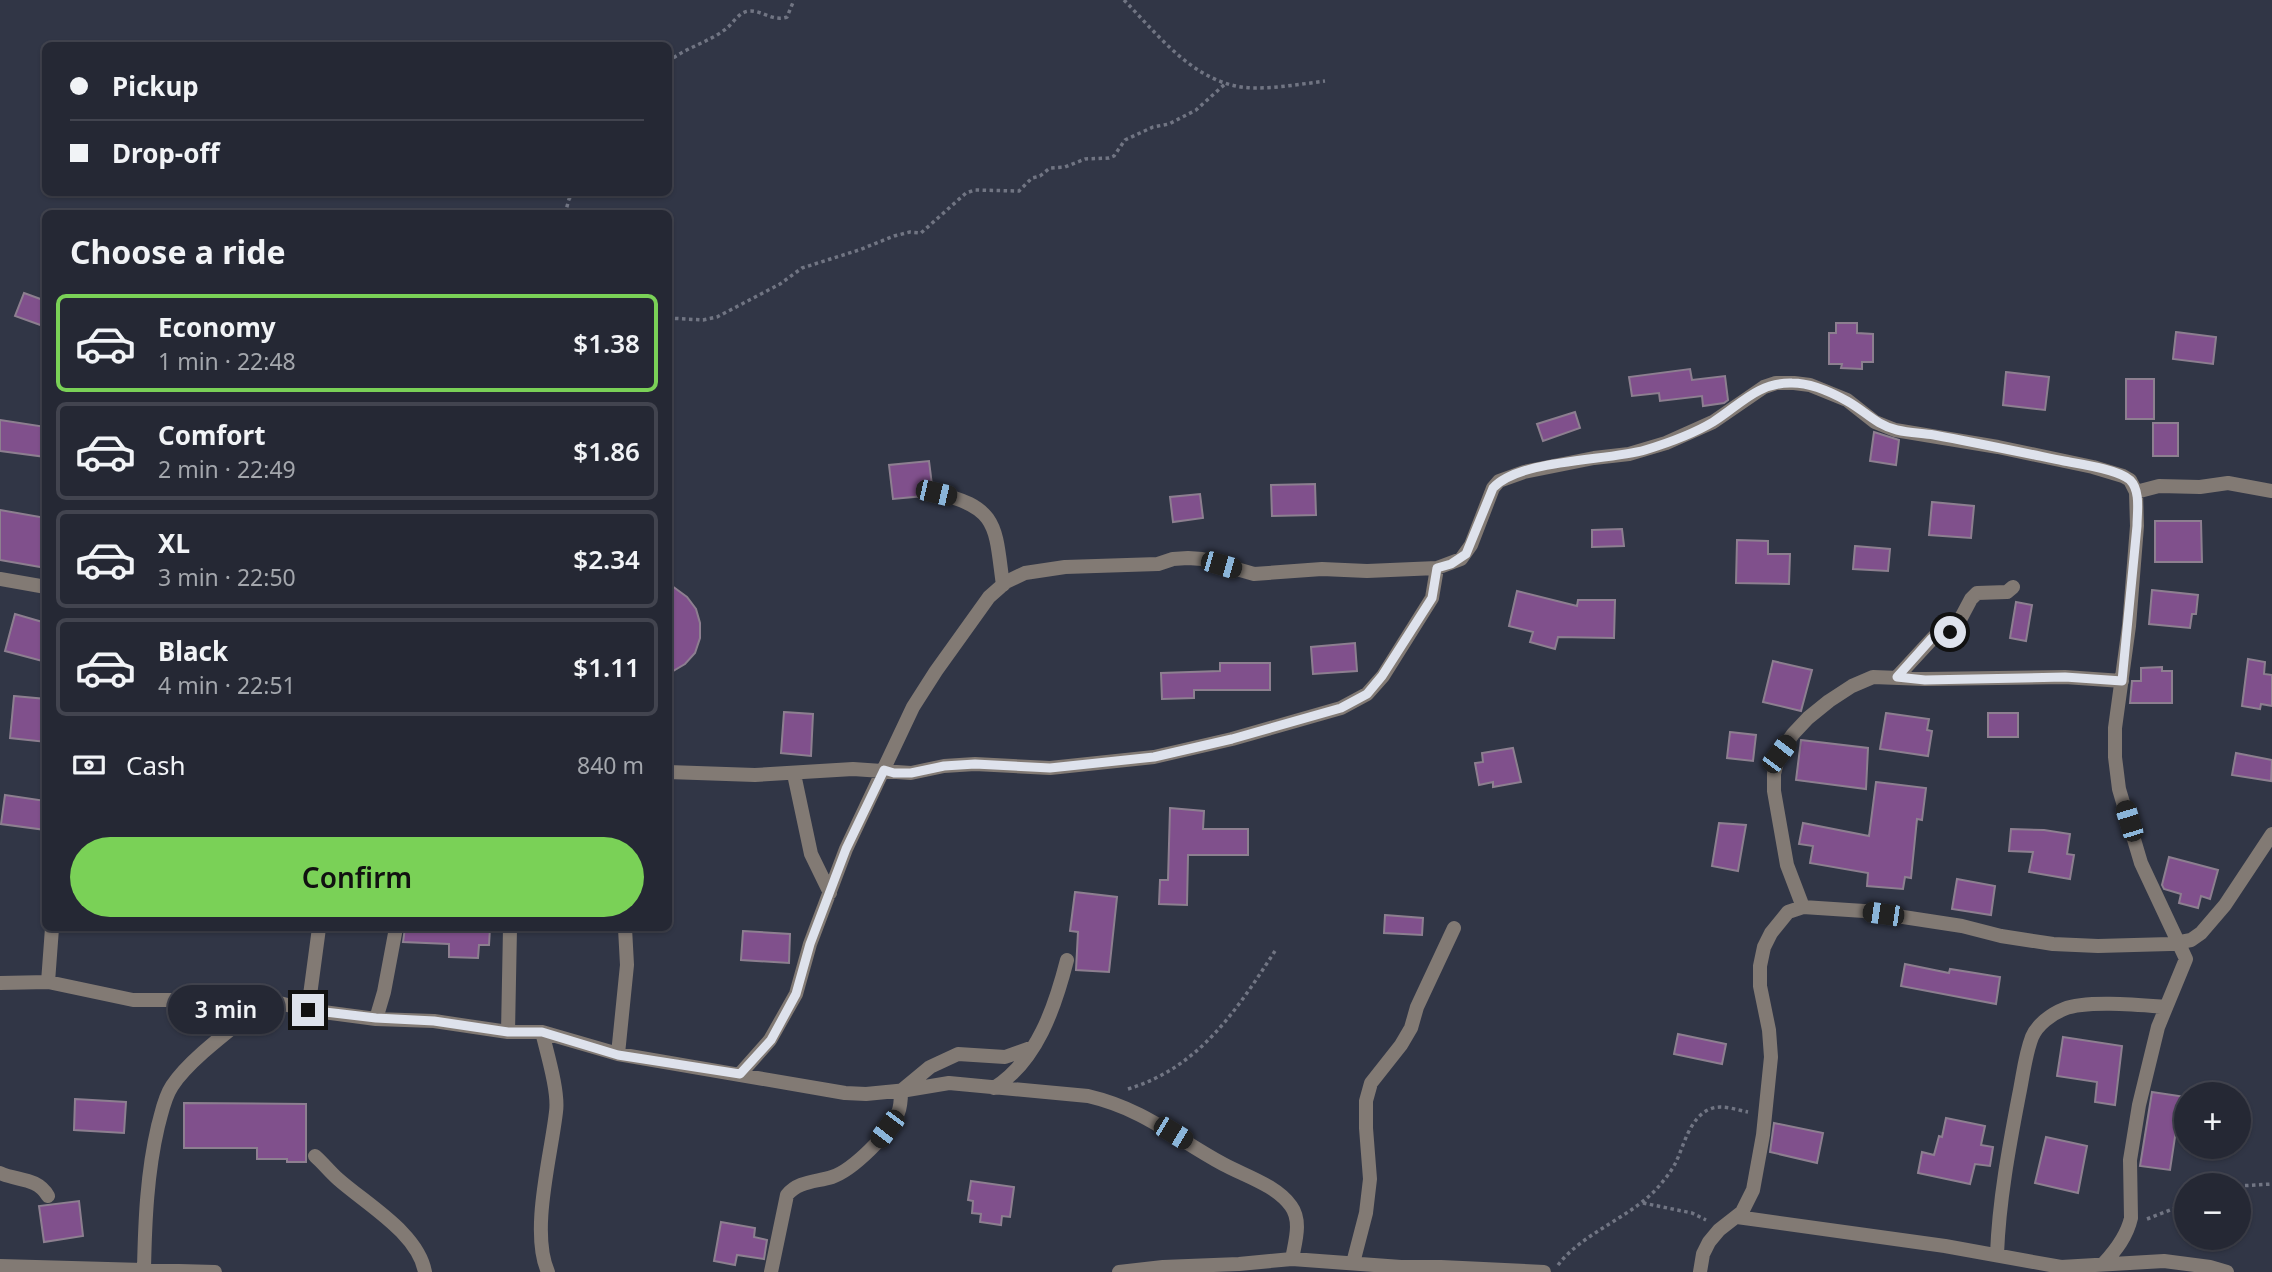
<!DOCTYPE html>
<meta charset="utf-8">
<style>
:root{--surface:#252834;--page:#313440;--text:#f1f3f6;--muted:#a3a6ac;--line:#42444f;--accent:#7ad157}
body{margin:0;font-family:"Noto Sans",sans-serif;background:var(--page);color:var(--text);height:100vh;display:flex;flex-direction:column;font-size:26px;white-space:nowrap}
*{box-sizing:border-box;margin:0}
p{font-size:23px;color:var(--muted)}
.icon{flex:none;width:38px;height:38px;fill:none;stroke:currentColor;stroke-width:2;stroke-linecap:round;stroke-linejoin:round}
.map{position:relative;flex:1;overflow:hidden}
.drawer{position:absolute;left:42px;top:210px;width:630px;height:721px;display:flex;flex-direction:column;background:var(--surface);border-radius:10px;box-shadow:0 2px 5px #0004,0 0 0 2px var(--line)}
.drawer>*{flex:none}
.hud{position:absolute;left:42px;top:42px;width:630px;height:154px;border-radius:10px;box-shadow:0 2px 5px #0004,0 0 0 2px var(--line);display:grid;align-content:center;height:154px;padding:0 28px;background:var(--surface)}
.fabs{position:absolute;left:2174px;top:1082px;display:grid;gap:14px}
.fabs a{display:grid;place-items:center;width:77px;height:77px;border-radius:50%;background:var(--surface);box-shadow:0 2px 5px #0004,0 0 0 2px var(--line);font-size:35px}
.end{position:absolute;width:32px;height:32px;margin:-16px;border:9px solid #dee2ec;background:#111;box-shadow:0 0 0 4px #111}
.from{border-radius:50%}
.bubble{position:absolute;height:49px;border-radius:24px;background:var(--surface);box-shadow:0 2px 5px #0004,0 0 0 2px var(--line);font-size:23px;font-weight:600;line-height:49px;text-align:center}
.car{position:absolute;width:21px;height:42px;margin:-21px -10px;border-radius:9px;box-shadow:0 0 5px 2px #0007;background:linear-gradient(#222 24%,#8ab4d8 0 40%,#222 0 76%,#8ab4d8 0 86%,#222 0)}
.hud b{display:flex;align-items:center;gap:24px;height:66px;font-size:26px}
.hud b+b{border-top:2px solid var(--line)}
.hud i{width:18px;height:18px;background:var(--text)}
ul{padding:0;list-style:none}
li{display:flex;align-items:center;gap:21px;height:98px;margin:0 14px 10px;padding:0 14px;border:4px solid var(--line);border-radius:10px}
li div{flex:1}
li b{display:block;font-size:26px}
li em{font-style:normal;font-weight:600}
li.on{border-color:var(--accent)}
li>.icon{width:63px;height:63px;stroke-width:1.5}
h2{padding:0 28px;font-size:32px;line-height:84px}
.pay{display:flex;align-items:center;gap:18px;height:77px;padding:0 28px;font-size:26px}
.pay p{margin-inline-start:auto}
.action{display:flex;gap:14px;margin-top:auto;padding:14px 28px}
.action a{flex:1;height:80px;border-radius:42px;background:var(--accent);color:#111;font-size:28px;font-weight:600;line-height:80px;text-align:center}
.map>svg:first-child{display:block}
.building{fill:#80508c;stroke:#8d7f90;stroke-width:2}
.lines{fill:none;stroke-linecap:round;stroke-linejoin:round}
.path{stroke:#717583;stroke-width:3.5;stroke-dasharray:3.5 3.5;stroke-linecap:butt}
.minor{stroke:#827a74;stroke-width:14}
.route{stroke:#dee2ec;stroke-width:9}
</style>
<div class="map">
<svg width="2272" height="1272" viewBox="0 0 2272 1272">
<rect width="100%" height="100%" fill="#313646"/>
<!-- building -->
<path class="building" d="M24,293L46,301V327L15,316Z
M1836,323H1857V333L1873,334V362H1862V369L1841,368L1842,364H1829V333H1836Z
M2176,332L2216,337L2213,364L2173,359Z
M1690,369L1692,380L1725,376L1728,400L1724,403L1703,406L1702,396L1660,401L1659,393L1632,396L1629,377Z
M2006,372L2049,377L2045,410L2003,405Z
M2126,379H2154V419H2126Z
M1575,412L1580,428L1543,441L1537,424Z
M0,420L46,427V457L0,451Z
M2153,423H2178V456H2153Z
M1874,432L1899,440L1896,465L1870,461Z
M929,461L932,485L923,488L924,496L893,499L889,465Z
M1315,484L1316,515L1272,516L1271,485Z
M1200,494L1203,518L1173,522L1170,497Z
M1932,502L1974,506L1971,538L1929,535Z
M0,510L46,518V568L0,560Z
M2155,521H2201L2202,562H2155Z
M1622,529L1624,546L1592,547V530Z
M1737,540L1768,541V554H1790L1789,584L1736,583Z
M1855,546L1890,549L1888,571L1853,569Z
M668,583L687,597L696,609L700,623V638L695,653L685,664L668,674Z
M2152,590L2198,595L2196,614H2192L2190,628L2149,624Z
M1517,591L1577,606L1578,600H1615L1614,638L1558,637L1555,649L1530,642L1533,632L1509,626Z
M2016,602L2032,605L2026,641L2010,638Z
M15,614L46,623V662L5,651Z
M1355,643L1357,671L1313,674L1311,647Z
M2248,659L2265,662L2264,674L2272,675V706L2261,704L2260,709L2242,706Z
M1773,661L1812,670L1801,711L1763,702Z
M1220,663H1270V690H1194V698L1162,699L1161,673L1220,671Z
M2162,667V671H2172V703H2130L2132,681H2141V668Z
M14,696L46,699V742L10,738Z
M784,712L813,714L811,756L781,753Z
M1886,713L1929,719L1927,730L1932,731L1928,756L1880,749Z
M1988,713H2018V737H1988Z
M1730,732L1756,735L1753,761L1727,758Z
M1801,740L1868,748L1866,789L1796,780Z
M1513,748L1521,782L1493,787V782L1479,785L1475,763L1483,762L1482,753Z
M2236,753L2272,760L2271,781L2232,775Z
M1876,782L1926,788L1922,820L1917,819L1911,878L1905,877L1903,889L1867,886L1868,873L1810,863L1813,846L1799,844L1803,823L1869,836Z
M5,795L46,801V830L1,824Z
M1170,808L1204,811L1203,829H1248V855H1188L1187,905L1159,904L1160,880H1168Z
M1719,823L1746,825L1738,871L1712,866Z
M2011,829L2044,830L2070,834L2067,854L2074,855L2070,879L2029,872L2033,852L2009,851Z
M2169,857L2218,870L2210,899L2201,896L2198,908L2179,903L2181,894L2164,889L2162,885Z
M1957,879L1995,886L1991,915L1952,909Z
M1075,892L1117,897L1109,972L1076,970L1078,932L1070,931Z
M1385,915L1423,918L1422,935L1384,933Z
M405,928H490L489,945H479L478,958L449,957V944L403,942Z
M743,931L790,934L789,963L741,960Z
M1905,964L1949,973L1950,969L2000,977L1996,1004L1901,986Z
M1678,1034L1726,1044L1722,1064L1674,1054Z
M2063,1037L2122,1046L2115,1105L2095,1102L2097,1082L2057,1076Z
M2152,1092L2186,1097V1120L2178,1117L2170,1170L2140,1166Z
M75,1099L126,1102L124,1133L74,1130Z
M184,1103L306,1104V1162H287V1159H257V1148H184Z
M1946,1118L1985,1126L1981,1145L1993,1147L1990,1166L1975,1164L1970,1184L1918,1173L1922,1152L1934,1155L1939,1136L1942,1137Z
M1774,1123L1823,1133L1817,1163L1770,1152Z
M2046,1137L2087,1146L2078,1193L2035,1183Z
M971,1181L1014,1187L1010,1217L1002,1216L1001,1225L980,1222L981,1214L972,1213L973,1201L968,1200Z
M79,1201L83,1236L44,1242L39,1206Z
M721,1222L755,1228L754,1237L767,1240L764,1259L737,1255L735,1265L714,1261Z"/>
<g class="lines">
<!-- path -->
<path class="path" d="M1124,0C1160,37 1198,88 1255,88C1278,88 1302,84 1325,81
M668,62C686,47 710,42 727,28C734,22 739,12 749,11C762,10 772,22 787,17L794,0
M565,214L569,199L576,192
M668,318L703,320L717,317L780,284L802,268L859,250L894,236L910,232L921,233L966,193L975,190L1019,191L1032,178L1040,176L1050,168L1065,167L1085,159L1109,158L1114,156L1125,140L1153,127L1169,124L1196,110L1225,84
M1128,1089C1200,1067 1236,1011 1275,951
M2238,1186L2272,1184
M1643,1203L1692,1213L1706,1220
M2147,1219L2186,1204
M1558,1265C1583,1232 1633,1217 1660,1185C1666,1178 1672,1170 1676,1162C1684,1145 1690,1117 1710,1109C1721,1104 1737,1110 1748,1112"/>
<!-- minor -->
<path class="minor" d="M2136,492L2159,486L2200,487L2228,483L2272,491
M936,493C1000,507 995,529 1003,585
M0,579L46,587
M1897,677L1932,639L1937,634L1954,631L1971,599L1977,593L2007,592L2013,587
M668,772L755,775L853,769L911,773L944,766L975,764L1050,768L1154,757L1232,739L1341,708L1367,694L1383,676L1432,598L1437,568
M794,774L811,854L830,893
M1803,907L1787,865L1774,791V774L1779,754L1793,734L1808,718L1829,701L1852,686L1873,677L1925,679L2065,677L2122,681
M48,982L52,928
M0,983L48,982L133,1000H267L308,1010L376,1019L434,1021L508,1032H542L618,1054L845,1093L866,1094L907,1090L949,1083L1088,1096C1144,1109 1175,1138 1223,1164C1245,1176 1276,1185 1291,1206C1302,1221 1295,1242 1292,1259
M308,1010L319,928
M376,1019L384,992L396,928
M508,1032L510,928
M542,1032C547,1053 559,1092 556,1112C551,1156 530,1232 548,1272
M618,1054L627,965L625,928
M740,1074L770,1040L796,994L810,944L846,849L913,707L936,671L989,597L1006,582L1025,573L1065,567L1158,564L1173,559L1188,558L1202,559L1254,574L1322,569L1367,571L1437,568L1461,559L1471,545L1493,488L1499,481L1524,472L1594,458L1629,454L1666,443L1713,422L1764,387L1776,383H1794L1810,385L1847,400L1875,422L1895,430L1998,447L2093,467L2123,476L2130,480L2136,492L2137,526L2129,626L2115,728V757L2119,789L2141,863L2186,959L2158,1027L2139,1105L2130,1160L2131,1218C2127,1236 2116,1250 2104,1263
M994,1088C1037,1061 1055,1007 1067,960
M315,1156C323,1163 330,1172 338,1179C366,1204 418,1233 425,1272
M0,1173C17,1181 37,1177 48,1196
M1737,1217L1945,1246L2061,1267L2164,1261L2210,1267L2227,1272
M1997,1254C1999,1201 2009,1147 2019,1095C2023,1076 2025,1055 2032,1037C2037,1025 2051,1014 2064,1009C2086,1000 2140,1005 2166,1007
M1353,1263L1366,1213L1370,1179L1366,1128V1101L1371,1083L1401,1045L1411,1028L1417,1007L1454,928
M0,1266L215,1272
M144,1269C145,1221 147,1173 158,1126C162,1112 164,1098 172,1086C191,1057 240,1023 267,1000
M771,1272L787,1195C798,1181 816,1182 832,1177C853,1170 890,1133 898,1113C901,1106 901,1098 901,1091L930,1067L958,1054L1005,1057L1033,1047
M1119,1272L1163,1267L1239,1264L1292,1259L1401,1267H1441L1544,1272
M1700,1272L1703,1254L1709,1242L1719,1230L1742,1212L1753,1190L1763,1135L1771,1057L1769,1030L1760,986V966L1764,947L1771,933L1788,912L1803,907L1864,911L1962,926L2001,936L2053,944L2098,946L2170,944L2191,940L2201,933L2225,905L2272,834"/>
</g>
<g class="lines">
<!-- route -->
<path class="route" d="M308,1010L376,1018L434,1021L508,1032H542L618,1055L740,1074L771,1040L796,994L810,944L846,849L884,770L894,773H911L944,766L975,764L1050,768L1154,757L1232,739L1341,708L1367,694L1382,676L1432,598L1437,568L1451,564L1466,554L1493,488C1519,459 1607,461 1645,450C1668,443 1693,434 1713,422C1740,405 1758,382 1792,383C1810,383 1831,392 1847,401C1865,411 1876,425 1897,430C1909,433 1921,433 1934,435C1977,443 2020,452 2064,461C2080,464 2118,469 2130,480C2141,491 2137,512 2137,526L2122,681L2065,677L1925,680L1897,677L1931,639L1937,634L1950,632"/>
</g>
</svg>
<div class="fabs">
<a>+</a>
<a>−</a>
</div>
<i class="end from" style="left:1950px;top:632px"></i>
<i class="end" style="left:308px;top:1010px"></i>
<div class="bubble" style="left:168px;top:985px;width:116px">3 min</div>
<i class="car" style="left:936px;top:493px;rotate:103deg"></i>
<i class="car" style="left:1221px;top:565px;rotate:106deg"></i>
<i class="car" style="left:1779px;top:754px;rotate:37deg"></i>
<i class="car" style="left:2129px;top:821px;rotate:343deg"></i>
<i class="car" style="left:1883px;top:914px;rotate:278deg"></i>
<i class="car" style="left:887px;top:1129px;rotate:217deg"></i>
<i class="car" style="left:1173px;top:1133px;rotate:121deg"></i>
<div class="hud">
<b><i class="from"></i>Pickup</b>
<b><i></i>Drop-off</b>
</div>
<section class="drawer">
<h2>Choose a ride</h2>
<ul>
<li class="on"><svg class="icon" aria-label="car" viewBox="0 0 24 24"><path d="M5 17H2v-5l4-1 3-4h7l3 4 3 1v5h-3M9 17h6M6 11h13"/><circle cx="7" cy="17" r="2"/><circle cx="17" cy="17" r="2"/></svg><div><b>Economy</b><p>1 min · 22:48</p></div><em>$1.38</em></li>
<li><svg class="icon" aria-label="car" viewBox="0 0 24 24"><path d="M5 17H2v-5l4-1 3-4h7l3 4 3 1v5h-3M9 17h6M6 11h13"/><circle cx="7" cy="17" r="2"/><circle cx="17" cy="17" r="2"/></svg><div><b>Comfort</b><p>2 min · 22:49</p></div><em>$1.86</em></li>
<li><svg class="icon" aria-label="car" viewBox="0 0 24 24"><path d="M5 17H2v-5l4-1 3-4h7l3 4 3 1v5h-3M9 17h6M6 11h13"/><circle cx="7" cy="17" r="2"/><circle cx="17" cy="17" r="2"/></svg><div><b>XL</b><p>3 min · 22:50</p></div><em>$2.34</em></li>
<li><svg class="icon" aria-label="car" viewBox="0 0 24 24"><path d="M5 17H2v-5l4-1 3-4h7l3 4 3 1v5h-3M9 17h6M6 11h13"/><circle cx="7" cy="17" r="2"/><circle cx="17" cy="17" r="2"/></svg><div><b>Black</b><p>4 min · 22:51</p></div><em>$1.11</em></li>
</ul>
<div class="pay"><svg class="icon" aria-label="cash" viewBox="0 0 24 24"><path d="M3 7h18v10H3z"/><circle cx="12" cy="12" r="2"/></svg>Cash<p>840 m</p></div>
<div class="action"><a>Confirm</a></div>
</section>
</div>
